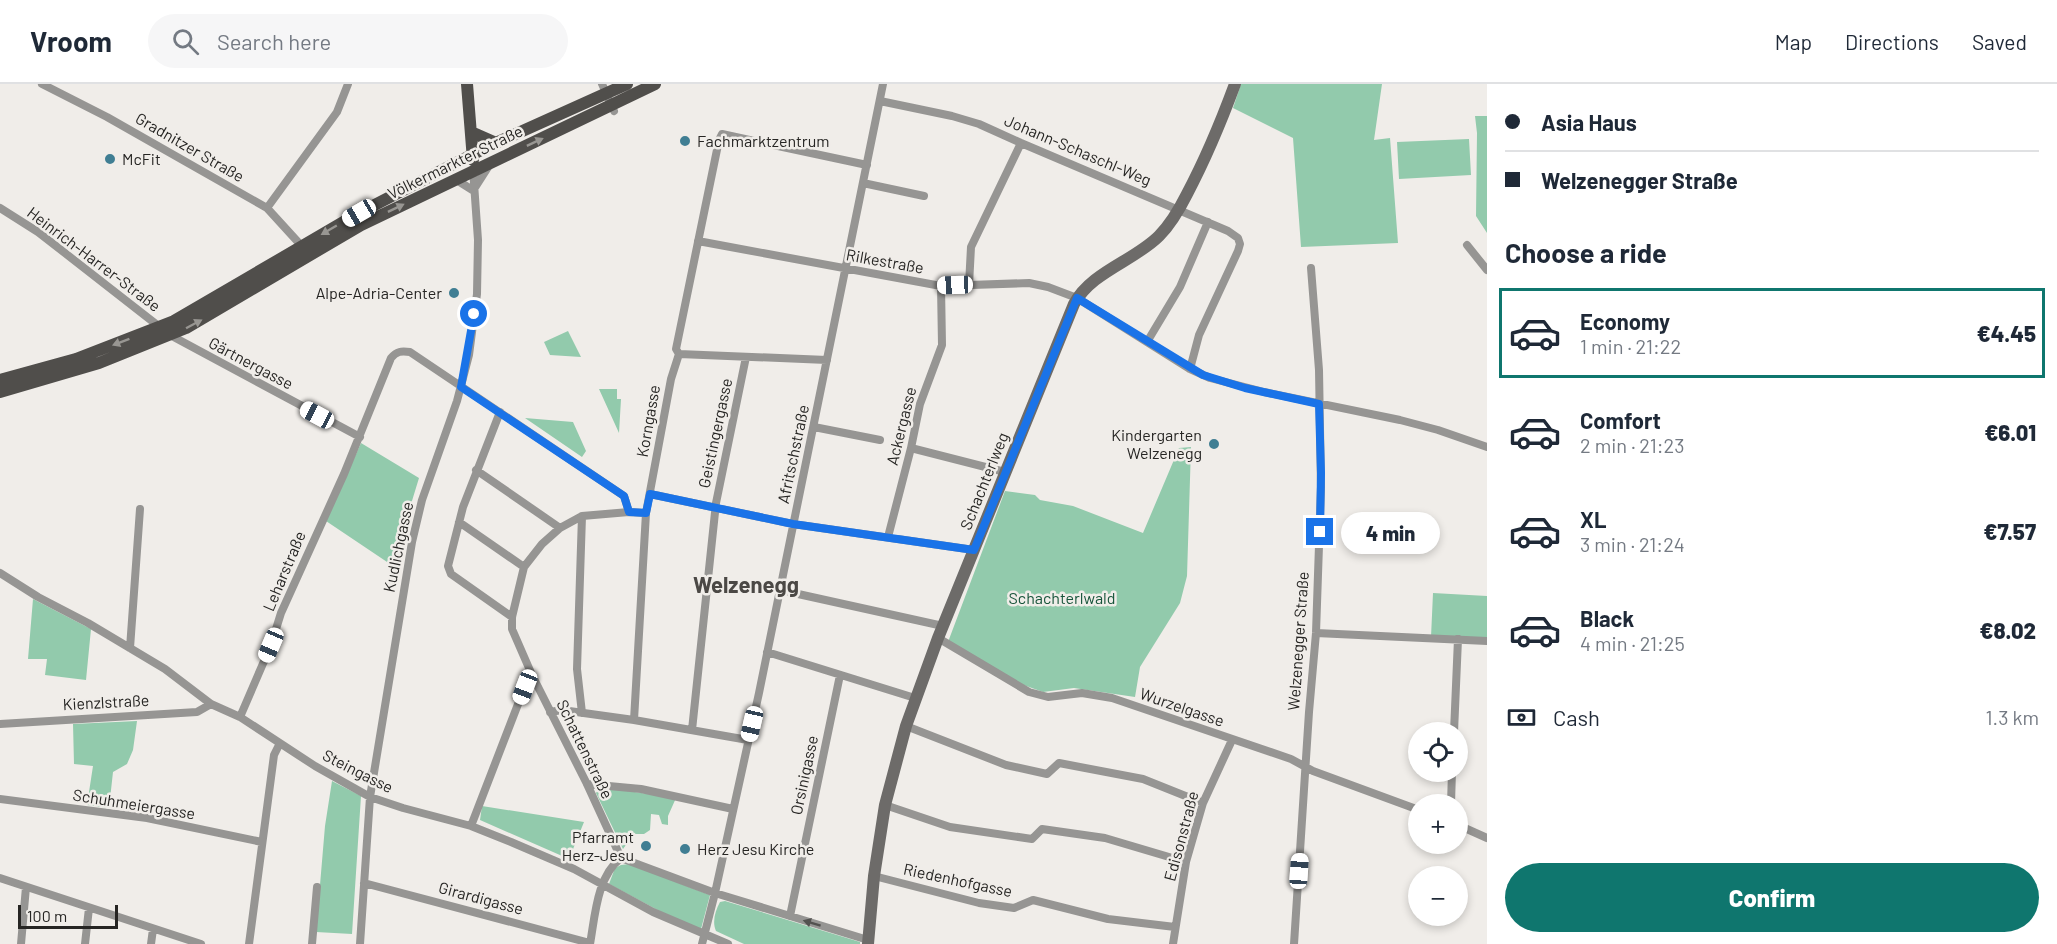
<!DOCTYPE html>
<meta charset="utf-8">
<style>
:root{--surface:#fff;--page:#f6f6f7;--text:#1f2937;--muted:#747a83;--line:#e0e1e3;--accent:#0f766e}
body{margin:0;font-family:Barlow,sans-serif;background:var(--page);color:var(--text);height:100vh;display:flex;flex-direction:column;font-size:22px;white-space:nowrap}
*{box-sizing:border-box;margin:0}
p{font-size:20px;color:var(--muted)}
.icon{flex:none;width:33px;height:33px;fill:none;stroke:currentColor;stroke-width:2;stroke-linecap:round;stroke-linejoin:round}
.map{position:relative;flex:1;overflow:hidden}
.side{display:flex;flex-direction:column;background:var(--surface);width:570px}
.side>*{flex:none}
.top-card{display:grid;align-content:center;height:132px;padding:0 18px;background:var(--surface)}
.buttons{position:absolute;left:1408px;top:638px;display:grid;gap:12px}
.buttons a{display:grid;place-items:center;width:60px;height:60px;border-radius:50%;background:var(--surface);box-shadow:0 3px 9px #0003;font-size:30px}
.scale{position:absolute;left:18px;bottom:15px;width:100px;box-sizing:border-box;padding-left:6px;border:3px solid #262523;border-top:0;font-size:16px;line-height:21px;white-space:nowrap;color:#262523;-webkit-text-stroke:4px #f0ede9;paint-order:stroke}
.end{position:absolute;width:27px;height:27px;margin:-14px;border:8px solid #1a73e8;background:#fff;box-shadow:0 0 0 3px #fff}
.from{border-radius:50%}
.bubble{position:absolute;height:42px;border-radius:21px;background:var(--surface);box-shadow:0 3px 9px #0003;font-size:20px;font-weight:800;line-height:42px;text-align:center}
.car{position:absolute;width:18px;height:36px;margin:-18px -9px;border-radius:8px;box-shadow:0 0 4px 2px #0007;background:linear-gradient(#fff 24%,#345 0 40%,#fff 0 76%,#345 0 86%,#fff 0)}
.top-card b{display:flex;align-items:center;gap:21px;height:57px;font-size:22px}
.top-card b+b{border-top:2px solid var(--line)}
.top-card i{width:15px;height:15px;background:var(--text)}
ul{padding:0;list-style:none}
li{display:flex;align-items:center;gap:18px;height:90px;margin:0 12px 9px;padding:0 6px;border:3px solid transparent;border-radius:0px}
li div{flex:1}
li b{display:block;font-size:22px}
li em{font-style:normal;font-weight:800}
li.on{border-color:var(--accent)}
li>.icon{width:54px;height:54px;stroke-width:1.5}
h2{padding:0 18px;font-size:27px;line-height:72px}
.pay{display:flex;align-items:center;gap:15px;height:66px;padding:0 18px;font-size:22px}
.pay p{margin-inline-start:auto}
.primary-button{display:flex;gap:12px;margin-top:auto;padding:12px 18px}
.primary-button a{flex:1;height:69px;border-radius:36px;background:var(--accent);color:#fff;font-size:24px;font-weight:800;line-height:69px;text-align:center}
header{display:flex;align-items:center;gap:36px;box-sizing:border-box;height:84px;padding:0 30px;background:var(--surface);border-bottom:2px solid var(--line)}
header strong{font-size:28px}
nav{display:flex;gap:33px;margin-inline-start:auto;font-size:21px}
.search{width:420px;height:54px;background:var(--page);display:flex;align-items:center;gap:15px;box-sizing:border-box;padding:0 21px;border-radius:33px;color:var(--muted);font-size:22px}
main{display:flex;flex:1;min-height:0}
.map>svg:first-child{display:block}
.green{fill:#92caac}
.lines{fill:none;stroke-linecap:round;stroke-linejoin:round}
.street{stroke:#969593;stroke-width:8}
.secondary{stroke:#6d6b69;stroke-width:12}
.primary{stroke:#504e4b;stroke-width:12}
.oneway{fill:#989692}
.oneway2{fill:#535250}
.route{stroke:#1a73e8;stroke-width:8}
.poi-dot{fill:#407e93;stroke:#f0ede9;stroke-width:2}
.labels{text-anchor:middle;stroke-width:5;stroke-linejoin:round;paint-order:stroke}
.poi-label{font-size:16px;fill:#262523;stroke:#f0ede9;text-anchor:start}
.street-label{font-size:16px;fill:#262523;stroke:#f0ede9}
.park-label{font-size:16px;fill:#16543a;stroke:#f0ede9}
.district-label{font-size:22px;font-weight:bold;fill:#4b4845;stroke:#f0ede9}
</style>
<header>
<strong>Vroom</strong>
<div class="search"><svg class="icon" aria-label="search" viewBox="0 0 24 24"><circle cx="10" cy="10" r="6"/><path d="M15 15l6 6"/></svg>Search here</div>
<nav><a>Map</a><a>Directions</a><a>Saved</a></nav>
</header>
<main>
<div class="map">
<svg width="1487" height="860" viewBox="0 0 1487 860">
<rect width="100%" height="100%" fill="#f0ede9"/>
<!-- green -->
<path class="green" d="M1241,0H1382L1374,56L1390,54L1398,159L1301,163L1293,54L1233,24Z
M1475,32H1487V149L1476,132L1477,49Z
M1469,55L1471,91L1399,95L1397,58Z
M568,247L581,273L550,271L544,258Z
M599,305H617V315H621L619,349Z
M525,334L573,338L586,367L582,373Z
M361,359L419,394L404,443L396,484L326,437Z
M1191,363L1187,492L1180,519L1140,583L1135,613L1074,604L1043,608L1018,599L948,558L1005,407L1035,411L1040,416L1073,422L1143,449L1179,364Z
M1433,509L1487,512V557L1431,553Z
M33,515L91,545L86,596L45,591L47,575H28Z
M137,637L133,666L127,680L113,688L109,724L87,721L93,682L74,680L73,640Z
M332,697L361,712L352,850L316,848L325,742Z
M600,703L676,714L668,732V741L662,740L659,731L651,730L650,746L644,750H634L623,765L596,709Z
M482,722L584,738L569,775L480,736Z
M629,780L710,811L701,845L665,830L609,800L615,784L621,781Z
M725,817L860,858V860H744L716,847C712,838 715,827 720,818Z"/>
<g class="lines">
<!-- street -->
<path class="street" d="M42,0L107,33L267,124L298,158L304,167
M602,0L614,27
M880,17L952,32L979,40L1021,59L1228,147L1238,154L1240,160L1238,167L1199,251L1190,285
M455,95L474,107
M863,99L924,112
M474,105L490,80
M0,124L38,148L170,251L360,353
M267,124L337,28L348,0
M698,157L941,202L1029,199L1048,203L1077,214L1190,285L1210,294L1264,308L1400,336L1438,346L1487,363
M1467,161L1487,186
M969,201L971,163L1021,59
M1147,258L1180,203L1208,138
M679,270L827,276
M500,328L463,423L448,482L451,490L512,533
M814,343L880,356
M911,364L1005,388
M476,386L560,444
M650,410L793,440L974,466
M582,432L577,585L582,629
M459,438L524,483
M888,453L911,364L920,320L942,261L941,202
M0,489L38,513L88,539L165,585L211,620L240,633L315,682L370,713L403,724L471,742L511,758L574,785L653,828L728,860
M780,506L943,542
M1316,549L1487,557
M938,554L1029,608L1048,613L1082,609L1112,614L1291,675L1313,687L1419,726
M130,564L140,425
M767,568L915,614
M550,628L562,626L634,636L748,656
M240,633L271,561L281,529L344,390L391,274C397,267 401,267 410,268L624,412L629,428L646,429
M634,636L646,429L671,295L679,270L676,265L719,56L722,50L867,81
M0,640L197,628L211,620
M906,642L1006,681L1047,690L1059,679L1143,695L1203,719
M692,646L716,419L746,273
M1454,648L1458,555
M587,700L641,705L733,725
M0,715L147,734L262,758
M1451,720L1452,687
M885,721L950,743L1032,755L1042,745L1105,754L1186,778
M1458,741L1487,754
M471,742L525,602L532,591
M621,774L587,700L532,591L512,545V533L524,483L542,460L560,444L582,432L629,428
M874,792L979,819L1014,824L1033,816L1108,835L1175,843
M0,794L201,860
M364,799L590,859
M790,832L840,591
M21,860L26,803
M85,860L89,824
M151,860L153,845
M249,860L274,671L280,659
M312,860L317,803
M360,860L370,713L412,458L422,416L457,317L469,271L477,210L478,156L473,85
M590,860C595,832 597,792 621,774L715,809L868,856
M702,860L715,809L759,609L883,0
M1173,860L1186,778L1203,719L1232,656
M1294,860L1309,628L1316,549L1321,403L1319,286L1311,184"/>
<!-- secondary -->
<path class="secondary" d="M868,860L874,792L885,721L906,642L938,554L1074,220C1091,188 1134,177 1159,152C1171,140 1180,124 1187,110C1206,74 1221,38 1235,0"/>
<!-- primary -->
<path class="primary" d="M467,0L473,76
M471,48L496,59
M0,296L76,275L174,237L359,129L489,62L627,0
M0,308L99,279L186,244L361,141L655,0"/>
</g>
<!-- one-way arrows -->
<defs><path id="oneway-solid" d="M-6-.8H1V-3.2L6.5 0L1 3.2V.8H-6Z" transform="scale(1.5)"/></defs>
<g class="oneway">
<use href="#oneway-solid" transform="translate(535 58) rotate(-25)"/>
<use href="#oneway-solid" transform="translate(396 124) rotate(-26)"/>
<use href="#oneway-solid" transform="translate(329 146) rotate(150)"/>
<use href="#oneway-solid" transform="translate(194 240) rotate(-28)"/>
<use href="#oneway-solid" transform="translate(121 258) rotate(159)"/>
</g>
<use class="oneway2" href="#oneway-solid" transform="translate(812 839) rotate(-163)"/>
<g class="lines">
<!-- route -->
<path class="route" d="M474,230L461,303L624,412L629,428L646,429L650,410L793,440L974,466L1077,214L1203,291L1245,304L1319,320L1321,389L1320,448"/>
</g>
<!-- markers -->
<g class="poi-dot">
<circle cx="685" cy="57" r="6"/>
<circle cx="110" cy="75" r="6"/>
<circle cx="454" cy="209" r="6"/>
<circle cx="1214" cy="360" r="6"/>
<circle cx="646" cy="762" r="6"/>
<circle cx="685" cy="765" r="6"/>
</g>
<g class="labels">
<!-- poi labels -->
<g class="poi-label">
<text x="697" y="63">Fachmarktzentrum</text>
<text x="122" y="81">McFit</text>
<text x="442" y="215" text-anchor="end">Alpe-Adria-Center</text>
<text x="1202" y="357" text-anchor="end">Kindergarten<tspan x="1202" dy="18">Welzenegg</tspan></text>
<text x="634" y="759" text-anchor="end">Pfarramt<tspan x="634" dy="18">Herz-Jesu</tspan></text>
<text x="697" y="771">Herz Jesu Kirche</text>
</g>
<!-- street labels -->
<g class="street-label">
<text transform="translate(190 63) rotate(30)" y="6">Gradnitzer Straße</text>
<text transform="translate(1078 66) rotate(23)" y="6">Johann-Schaschl-Weg</text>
<text transform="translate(455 78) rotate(-26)" y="6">Völkermarkter Straße</text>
<text transform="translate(94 175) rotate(37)" y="6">Heinrich-Harrer-Straße</text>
<text transform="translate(885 177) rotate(10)" y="6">Rilkestraße</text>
<text transform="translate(251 279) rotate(28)" y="6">Gärtnergasse</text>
<text transform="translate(648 337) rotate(-80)" y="6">Korngasse</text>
<text transform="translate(901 342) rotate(-76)" y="6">Ackergasse</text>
<text transform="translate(715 349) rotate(-78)" y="6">Geistingergasse</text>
<text transform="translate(793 370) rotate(-78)" y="6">Afritschstraße</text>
<text transform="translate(984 397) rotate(-68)" y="6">Schachterlweg</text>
<text transform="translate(398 463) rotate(-78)" y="6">Kudlichgasse</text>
<text transform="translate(284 487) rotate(-67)" y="6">Leharstraße</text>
<text transform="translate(1298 557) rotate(-86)" y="6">Welzenegger Straße</text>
<text transform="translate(106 618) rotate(-3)" y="6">Kienzlstraße</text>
<text transform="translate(1182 623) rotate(19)" y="6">Wurzelgasse</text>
<text transform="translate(585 665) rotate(64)" y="6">Schattenstraße</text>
<text transform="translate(358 687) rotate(27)" y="6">Steingasse</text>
<text transform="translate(804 691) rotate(-78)" y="6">Orsinigasse</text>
<text transform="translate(134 720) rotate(9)" y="6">Schuhmeiergasse</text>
<text transform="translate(1181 752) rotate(-75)" y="6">Edisonstraße</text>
<text transform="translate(958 796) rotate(12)" y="6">Riedenhofgasse</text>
<text transform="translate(481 814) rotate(15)" y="6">Girardigasse</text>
</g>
<!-- park labels -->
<g class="park-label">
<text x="1062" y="520">Schachterlwald</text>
</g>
<!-- district labels -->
<g class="district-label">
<text x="746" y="509">Welzenegg</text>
</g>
</g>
</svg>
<div class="buttons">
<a><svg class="icon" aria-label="locate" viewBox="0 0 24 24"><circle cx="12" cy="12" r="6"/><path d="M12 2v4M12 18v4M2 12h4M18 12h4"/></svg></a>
<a>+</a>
<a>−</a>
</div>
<div class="scale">100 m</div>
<i class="end from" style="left:474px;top:230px"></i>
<i class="end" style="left:1320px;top:448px"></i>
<div class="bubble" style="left:1341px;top:428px;width:99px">4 min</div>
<i class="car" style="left:359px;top:129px;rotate:240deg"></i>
<i class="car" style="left:955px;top:201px;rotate:268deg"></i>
<i class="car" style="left:317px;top:331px;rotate:298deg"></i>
<i class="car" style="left:271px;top:561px;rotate:203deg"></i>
<i class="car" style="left:525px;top:603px;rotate:201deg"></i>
<i class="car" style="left:752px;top:640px;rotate:193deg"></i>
<i class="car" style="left:1299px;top:787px;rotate:4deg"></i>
</div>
<section class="side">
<div class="top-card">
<b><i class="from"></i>Asia Haus</b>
<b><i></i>Welzenegger Straße</b>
</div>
<h2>Choose a ride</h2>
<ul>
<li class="on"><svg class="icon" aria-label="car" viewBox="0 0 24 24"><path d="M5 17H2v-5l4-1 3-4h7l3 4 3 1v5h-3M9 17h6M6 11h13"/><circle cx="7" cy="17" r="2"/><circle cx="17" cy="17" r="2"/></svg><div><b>Economy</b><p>1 min · 21:22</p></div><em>€4.45</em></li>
<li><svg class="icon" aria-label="car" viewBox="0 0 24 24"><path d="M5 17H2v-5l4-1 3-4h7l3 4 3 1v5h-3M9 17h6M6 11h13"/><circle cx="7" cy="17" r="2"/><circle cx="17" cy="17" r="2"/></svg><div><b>Comfort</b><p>2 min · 21:23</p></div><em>€6.01</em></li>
<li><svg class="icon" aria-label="car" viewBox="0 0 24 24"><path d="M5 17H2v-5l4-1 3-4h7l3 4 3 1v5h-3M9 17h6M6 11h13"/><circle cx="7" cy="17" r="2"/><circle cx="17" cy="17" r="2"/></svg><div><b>XL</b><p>3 min · 21:24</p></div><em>€7.57</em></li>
<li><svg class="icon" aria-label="car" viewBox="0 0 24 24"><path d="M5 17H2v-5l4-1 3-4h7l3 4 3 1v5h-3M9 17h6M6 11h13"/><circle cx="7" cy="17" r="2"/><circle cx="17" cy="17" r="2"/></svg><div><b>Black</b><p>4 min · 21:25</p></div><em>€8.02</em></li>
</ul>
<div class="pay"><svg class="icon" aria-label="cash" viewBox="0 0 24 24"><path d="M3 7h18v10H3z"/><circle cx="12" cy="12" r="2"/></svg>Cash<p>1.3 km</p></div>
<div class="primary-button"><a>Confirm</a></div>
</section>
</main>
